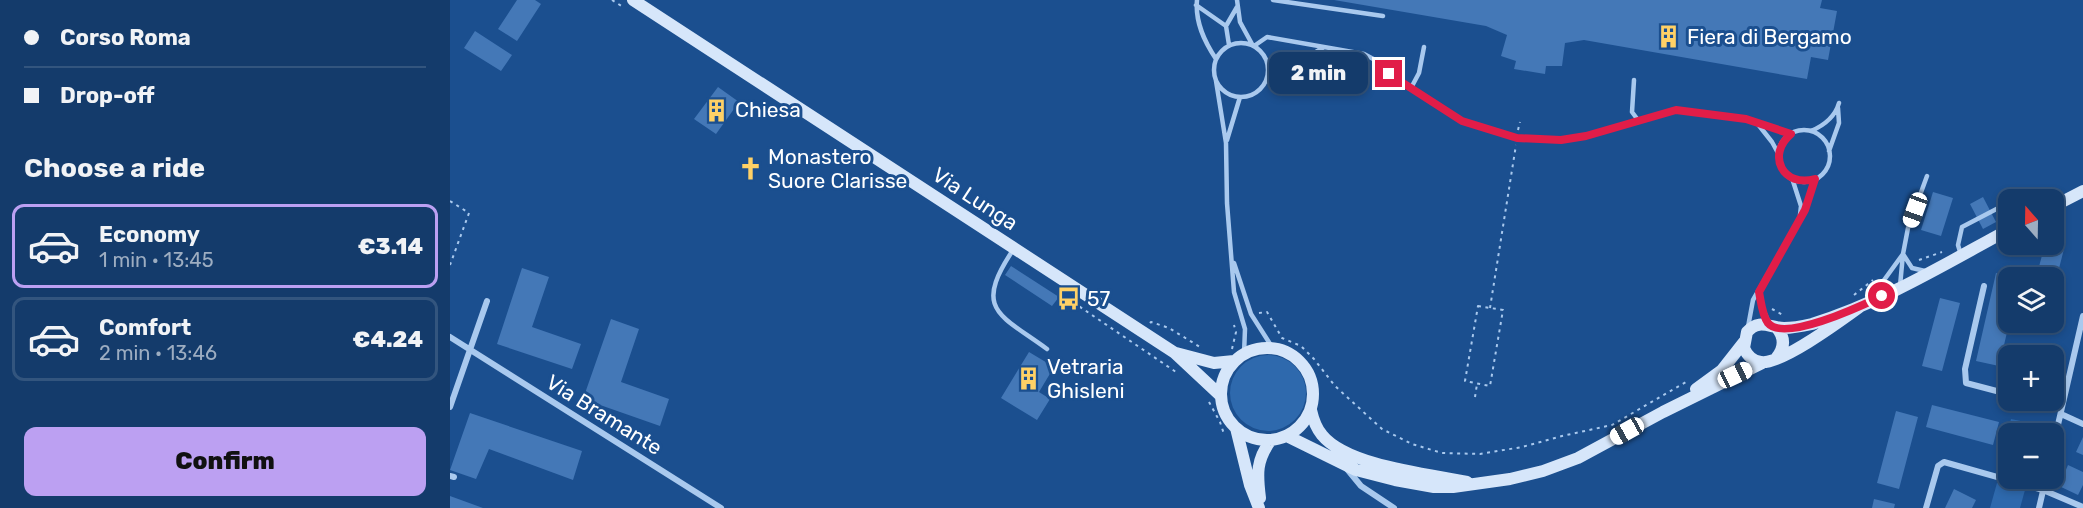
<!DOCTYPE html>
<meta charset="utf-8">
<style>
:root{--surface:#143b6b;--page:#1d4271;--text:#f1f3f6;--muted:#9dadc1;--line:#33557e;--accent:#bca0f2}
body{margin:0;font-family:Rubik,sans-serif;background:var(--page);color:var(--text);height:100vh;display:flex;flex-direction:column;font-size:22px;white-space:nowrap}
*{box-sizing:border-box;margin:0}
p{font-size:20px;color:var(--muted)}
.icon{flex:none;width:33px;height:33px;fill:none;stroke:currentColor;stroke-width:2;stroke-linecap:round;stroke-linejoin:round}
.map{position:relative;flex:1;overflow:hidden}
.panel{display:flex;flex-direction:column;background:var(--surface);width:450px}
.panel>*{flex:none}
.hud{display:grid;align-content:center;height:132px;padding:0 24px;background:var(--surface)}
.needle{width:39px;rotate:340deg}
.fabs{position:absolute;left:1548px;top:189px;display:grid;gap:12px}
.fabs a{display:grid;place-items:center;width:66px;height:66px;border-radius:12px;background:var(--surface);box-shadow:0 3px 9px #0003,0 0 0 2px var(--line);font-size:30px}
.end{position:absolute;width:27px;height:27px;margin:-14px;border:8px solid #e11d48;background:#fff;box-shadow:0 0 0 3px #fff}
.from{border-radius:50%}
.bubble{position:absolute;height:42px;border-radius:12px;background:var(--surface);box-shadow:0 3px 9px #0003,0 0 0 2px var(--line);font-size:20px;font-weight:800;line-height:42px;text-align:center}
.car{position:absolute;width:18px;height:36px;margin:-18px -9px;border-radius:8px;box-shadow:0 0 4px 2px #0007;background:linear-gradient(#fff 24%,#345 0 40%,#fff 0 76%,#345 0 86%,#fff 0)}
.hud b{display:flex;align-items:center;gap:21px;height:57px;font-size:22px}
.hud b+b{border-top:2px solid var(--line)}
.hud i{width:15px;height:15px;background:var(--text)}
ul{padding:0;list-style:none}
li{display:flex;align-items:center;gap:18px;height:84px;margin:0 12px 9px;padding:0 12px;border:3px solid var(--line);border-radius:12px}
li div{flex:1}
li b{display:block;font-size:22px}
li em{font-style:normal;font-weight:800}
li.active{border-color:var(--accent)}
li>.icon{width:54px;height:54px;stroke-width:1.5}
h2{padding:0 24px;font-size:27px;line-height:72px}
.action{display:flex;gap:12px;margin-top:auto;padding:12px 24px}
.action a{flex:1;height:69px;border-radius:12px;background:var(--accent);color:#111;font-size:24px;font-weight:800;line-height:69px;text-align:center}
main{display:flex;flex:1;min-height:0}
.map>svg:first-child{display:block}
.green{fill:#2e69ad}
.building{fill:#4478b7}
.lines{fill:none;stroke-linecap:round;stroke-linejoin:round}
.path{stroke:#a9c9ee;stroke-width:2;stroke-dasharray:3 4.5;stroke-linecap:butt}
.lane{stroke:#a9c9ee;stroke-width:4.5}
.street{stroke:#a9c9ee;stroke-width:6}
.secondary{stroke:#d6e6fa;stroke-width:12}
.route{stroke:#e11d48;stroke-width:8}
.labels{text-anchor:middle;stroke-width:6;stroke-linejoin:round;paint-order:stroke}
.poi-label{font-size:21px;fill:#fff;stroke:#1b4f8f;text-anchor:start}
.street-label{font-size:21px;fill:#fff;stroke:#1b4f8f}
</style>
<main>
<section class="panel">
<div class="hud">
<b><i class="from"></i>Corso Roma</b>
<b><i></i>Drop-off</b>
</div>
<h2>Choose a ride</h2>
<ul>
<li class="active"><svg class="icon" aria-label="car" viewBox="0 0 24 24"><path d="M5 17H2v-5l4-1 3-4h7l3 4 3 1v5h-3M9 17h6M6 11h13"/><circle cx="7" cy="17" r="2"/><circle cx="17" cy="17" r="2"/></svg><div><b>Economy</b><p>1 min · 13:45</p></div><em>€3.14</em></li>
<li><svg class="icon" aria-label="car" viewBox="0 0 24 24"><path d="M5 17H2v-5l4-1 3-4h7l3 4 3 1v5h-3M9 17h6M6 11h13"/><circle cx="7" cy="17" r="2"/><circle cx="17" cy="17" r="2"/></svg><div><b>Comfort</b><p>2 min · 13:46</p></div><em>€4.24</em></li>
</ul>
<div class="action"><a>Confirm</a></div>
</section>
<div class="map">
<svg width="1633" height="508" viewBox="0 0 1633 508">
<rect width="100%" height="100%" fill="#1b4f8f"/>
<!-- green -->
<path class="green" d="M780 393a38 38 0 1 1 76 0a38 38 0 1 1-76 0Z
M1561,419L1590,425L1588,433L1558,434V469L1549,466Z
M1547,483L1575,490L1570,508H1540Z"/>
<!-- building -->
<path class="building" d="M67,0H85L91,4L67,41L48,29Z
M884,0H1372L1370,8L1387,11L1378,60L1361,57L1357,79L1134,40L1115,43L1112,66H1096L1095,74L1064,69L1066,61L1051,56L1057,35L1036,26Z
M25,31L62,55L51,71L14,48Z
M268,87L289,102L266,134L244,119Z
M1483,192L1503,198L1491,236L1471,230Z
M1533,197L1546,222L1533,229L1520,204Z
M1604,242L1615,245L1604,288V278H1586L1595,244H1604Z
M561,266L609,297L602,306L555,275Z
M72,268L99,277L82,327L131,344L122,369L47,344Z
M1546,273L1558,276L1559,324L1549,366L1526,361Z
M1490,298L1510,303L1492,371L1472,366Z
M161,319L189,329L171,382L219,399L210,426L133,399Z
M1578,322H1595L1594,327Z
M1571,345L1595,351L1594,356H1568Z
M579,352L604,367L589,392L600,399L587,420L551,398Z
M1482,405L1549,422L1543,445L1476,427Z
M1446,411L1468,417L1449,489L1427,483Z
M20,413L132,451L123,480L39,449L26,479L0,470Z
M1633,437V455L1626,452Z
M1618,465L1633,472V485L1628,495L1609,486Z
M1504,489L1526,500L1522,508H1495Z
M0,496L33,508H0Z
M1424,499L1445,504L1444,508H1422Z"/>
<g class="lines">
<!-- path -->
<path class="path" d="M162,0L173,7
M1068,130L1070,122
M0,201L19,213L0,265
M1469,260L1492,252
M611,294L726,372
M1404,295L1423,280
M1028,306L1053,310L1040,386L1015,381Z
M1040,308L1066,145
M1322,309L1333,315
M809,313L817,312L832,338L851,346L864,359L885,386L932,429L962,444L992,453L1030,454L1072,447L1112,436L1162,425L1236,382
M700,323L701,322L719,328L750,347
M782,349L786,332L784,325
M1025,397L1027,384
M759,402L770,422L774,434"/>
<!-- lane -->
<path class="lane" d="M747,0C745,22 754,41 766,59
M787,0L790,22L802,44
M823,0L933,16
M746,5L776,26
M764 70a27 27 0 1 1 54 0a27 27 0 1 1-54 0Z
M779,45L776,26L787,7
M804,46L817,37L914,54L927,61L939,74L1012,121L1067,138L1111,139L1136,136L1226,110L1296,119L1341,134
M1184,80L1182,112L1188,120
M766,81L776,143L777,203L784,292L795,329L794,354
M816,81L826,82L861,55L874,47
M961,88L969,73L974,47
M1307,123L1322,142L1328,153
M1328 156a26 26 0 1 1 52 0a26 26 0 1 1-52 0Z
M1361,131C1375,125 1385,117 1389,103
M777,140L790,97
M1379,151L1389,123L1388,108
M1342,178L1351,206L1350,215
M563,250C523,310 549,314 597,349
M1453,254L1462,268L1475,271
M1511,255L1508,245L1512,227L1558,203
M784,263L801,314L822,347
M1450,286L1453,254L1458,228L1477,176
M1309,292L1311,305L1319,323
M1421,298L1453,254
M1298,327L1303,300L1355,210L1365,179"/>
<!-- street -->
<path class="street" d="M1534,286L1515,369L1516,383L1558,394
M0,337L271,508
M1586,400L1612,407
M0,407L37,301
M1611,414L1633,424
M1604,442L1633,316
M897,469L911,486L944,508
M0,476L4,477
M1476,508L1488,466L1494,462L1593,490L1633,507
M1589,508L1596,478"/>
<!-- secondary -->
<path class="secondary" d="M183,0L725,353L771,396
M1604,206L1633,191
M1411,306C1393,319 1331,365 1311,362C1302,361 1297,355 1294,348L1297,332C1309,318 1320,328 1334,328C1343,328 1353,326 1362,324C1431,303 1495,264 1558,230
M1326,327C1335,337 1335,347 1327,357
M771 394a46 46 0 1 1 92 0a46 46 0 1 1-92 0Z
M726,353L764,363L784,361
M1246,389L1272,370L1294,342
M861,410C863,419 866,428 872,435C897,466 978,474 1017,482
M786,428L800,485L809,508
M837,436L906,470L945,480L984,487H1003L1060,479L1093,471L1128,458L1213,412L1312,363
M810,498C807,474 806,460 821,440"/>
</g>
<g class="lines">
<!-- route -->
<path class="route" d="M939,74L1012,121L1067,138L1111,140L1136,136L1226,110L1296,119L1341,134C1316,155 1333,188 1365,179L1355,210L1309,292C1311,301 1312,315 1318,323C1334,343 1413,305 1432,296"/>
</g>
<!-- icons -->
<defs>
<symbol id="building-bare" viewBox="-9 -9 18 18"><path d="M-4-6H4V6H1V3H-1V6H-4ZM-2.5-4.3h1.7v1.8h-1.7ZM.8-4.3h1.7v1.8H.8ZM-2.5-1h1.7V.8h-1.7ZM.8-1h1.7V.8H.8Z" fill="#ffd166" stroke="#1b4f8f" stroke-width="2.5" paint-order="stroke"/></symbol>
<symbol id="church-bare" viewBox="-9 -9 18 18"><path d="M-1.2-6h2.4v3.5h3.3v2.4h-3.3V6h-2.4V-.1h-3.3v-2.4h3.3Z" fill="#ffd166" stroke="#1b4f8f" stroke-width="2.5" paint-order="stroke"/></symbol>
<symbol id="bus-bare" viewBox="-9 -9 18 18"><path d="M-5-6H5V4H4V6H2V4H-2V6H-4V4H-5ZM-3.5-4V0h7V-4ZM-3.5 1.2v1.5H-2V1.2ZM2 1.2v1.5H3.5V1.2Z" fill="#ffd166" stroke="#1b4f8f" stroke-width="2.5" paint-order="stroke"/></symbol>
</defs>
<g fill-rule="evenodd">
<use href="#building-bare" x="1202" y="20" width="33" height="33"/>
<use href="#building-bare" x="250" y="94" width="33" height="33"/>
<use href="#church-bare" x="284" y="152" width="33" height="33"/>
<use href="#bus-bare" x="602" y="282" width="33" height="33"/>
<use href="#building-bare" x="562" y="362" width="33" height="33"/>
</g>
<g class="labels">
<!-- poi labels -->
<g class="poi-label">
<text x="1237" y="44">Fiera di Bergamo</text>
<text x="285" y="117">Chiesa</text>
<text x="318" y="164">Monastero<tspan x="318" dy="24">Suore Clarisse</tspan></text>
<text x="637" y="306">57</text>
<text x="597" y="374">Vetraria<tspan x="597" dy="24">Ghisleni</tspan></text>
</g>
<!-- street labels -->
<g class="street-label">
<text transform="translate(525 199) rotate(33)" y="7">Via Lunga</text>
<text transform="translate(154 415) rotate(32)" y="7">Via Bramante</text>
</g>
</g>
</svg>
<div class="fabs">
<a><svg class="needle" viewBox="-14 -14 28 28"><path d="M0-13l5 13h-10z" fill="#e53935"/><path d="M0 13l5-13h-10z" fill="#9dadc1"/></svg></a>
<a><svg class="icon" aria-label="layers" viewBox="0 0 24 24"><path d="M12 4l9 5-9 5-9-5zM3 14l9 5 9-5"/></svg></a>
<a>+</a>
<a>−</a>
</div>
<i class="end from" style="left:1432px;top:296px"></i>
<i class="end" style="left:939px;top:74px"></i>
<div class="bubble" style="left:819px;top:52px;width:99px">2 min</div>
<i class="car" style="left:1465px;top:210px;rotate:200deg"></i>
<i class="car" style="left:1285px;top:375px;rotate:65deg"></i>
<i class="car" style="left:1177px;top:431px;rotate:241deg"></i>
</div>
</main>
